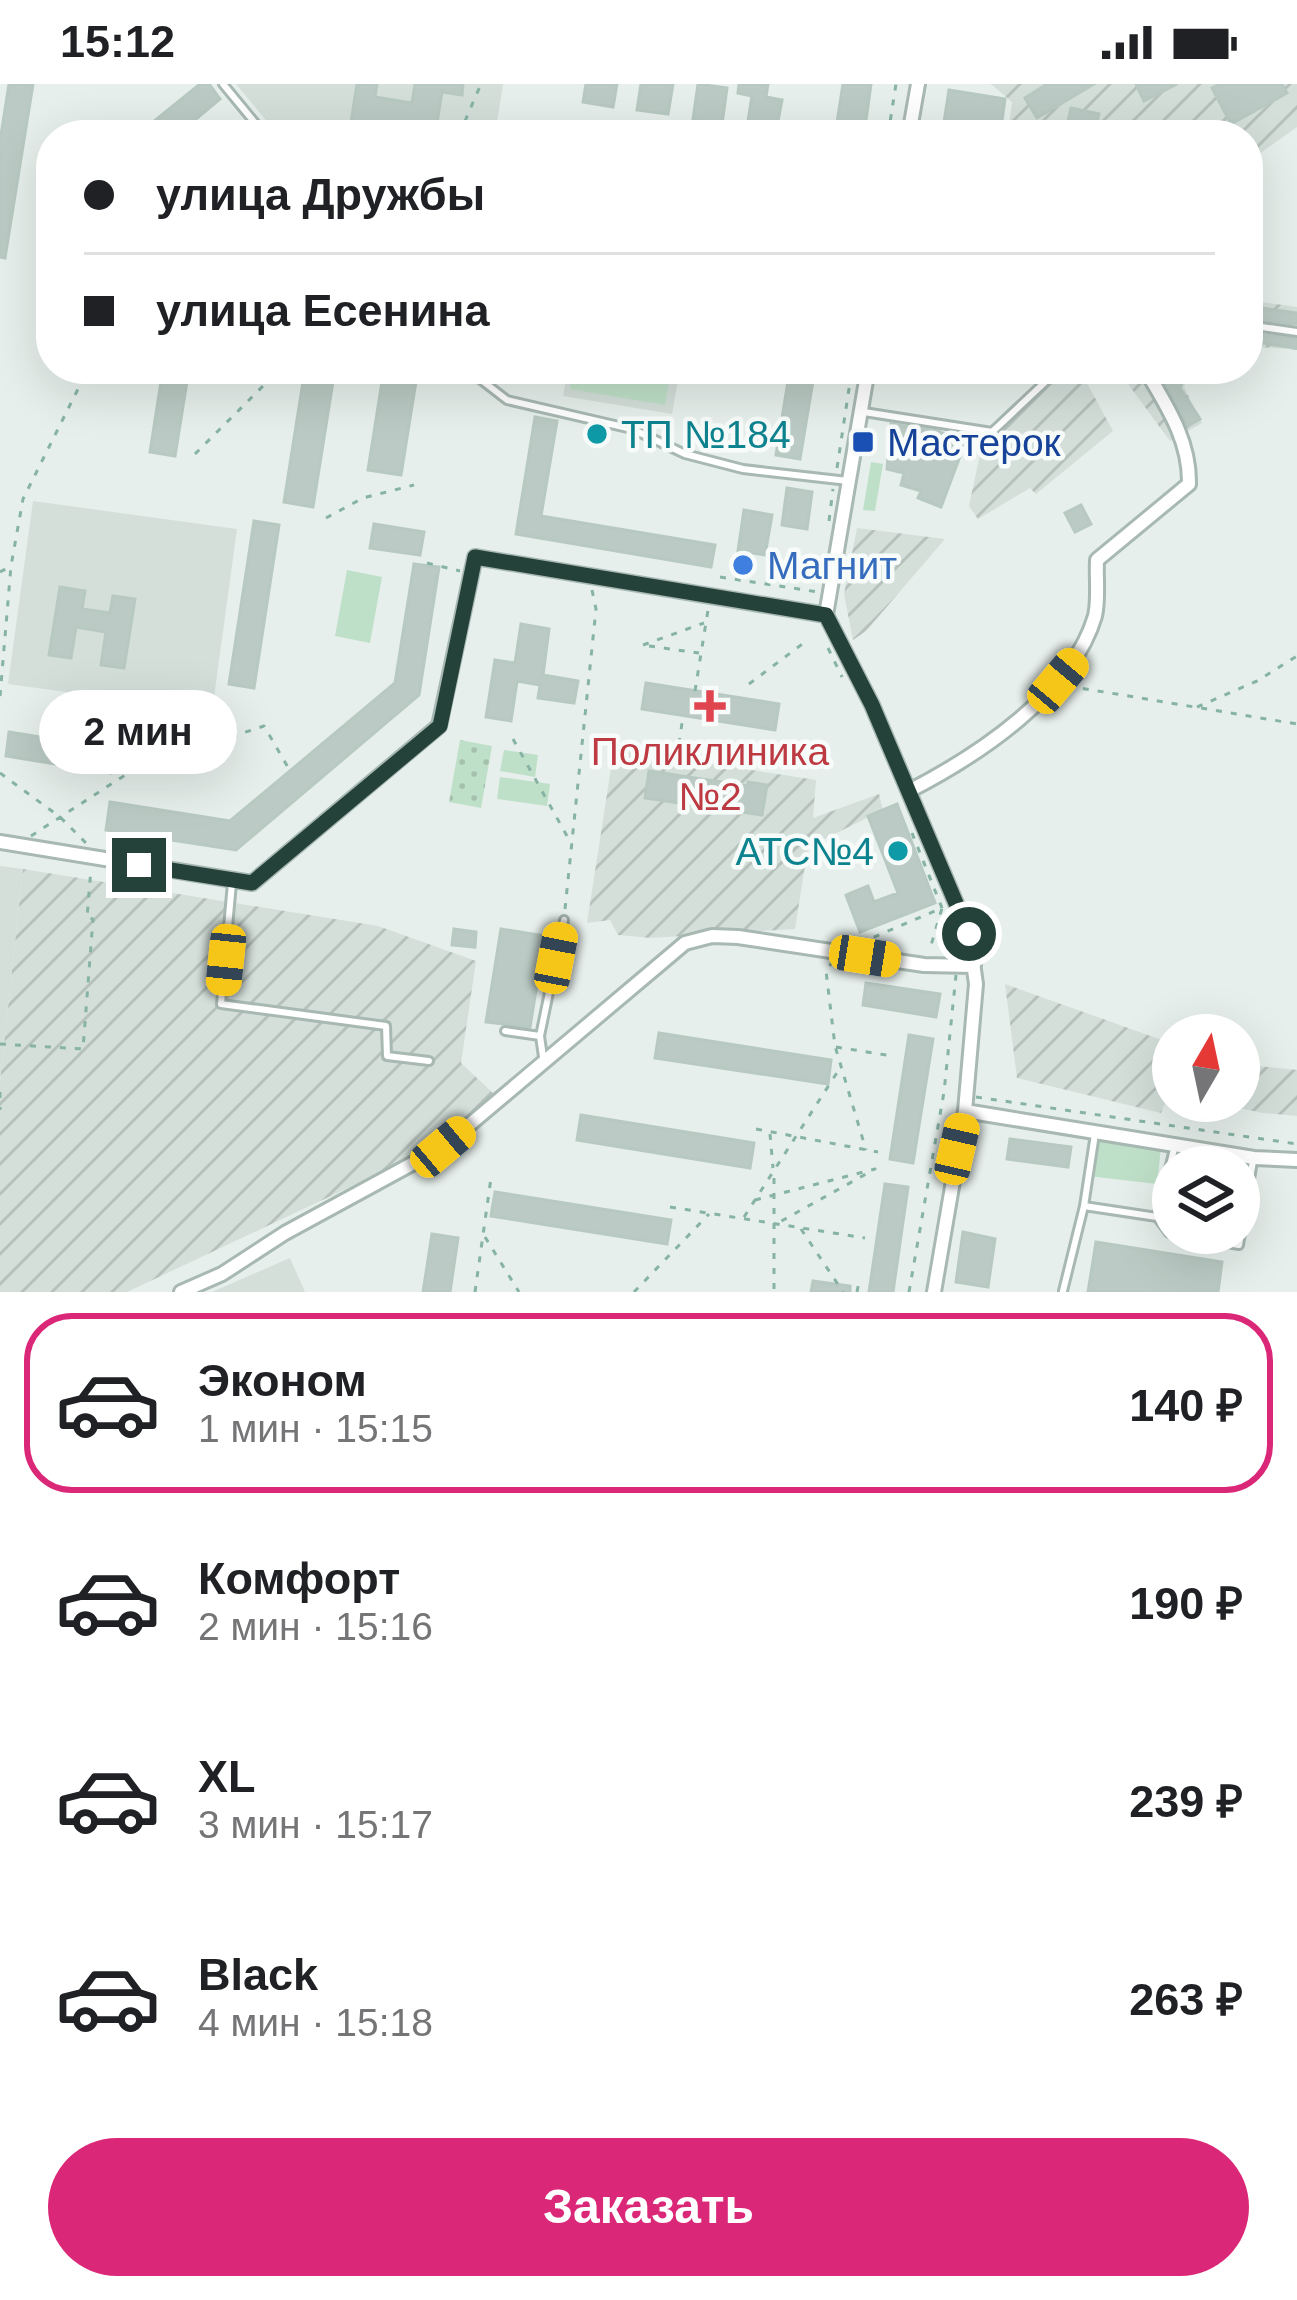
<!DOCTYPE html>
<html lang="ru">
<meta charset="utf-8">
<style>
:root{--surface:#fff;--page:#f2f2f2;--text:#202124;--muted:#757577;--line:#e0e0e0;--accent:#db2777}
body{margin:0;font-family:Helvetica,sans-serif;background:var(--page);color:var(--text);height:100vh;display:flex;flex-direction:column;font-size:45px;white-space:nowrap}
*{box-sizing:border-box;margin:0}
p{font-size:39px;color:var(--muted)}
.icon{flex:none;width:66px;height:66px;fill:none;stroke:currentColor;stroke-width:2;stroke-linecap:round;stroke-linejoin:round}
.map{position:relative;height:1208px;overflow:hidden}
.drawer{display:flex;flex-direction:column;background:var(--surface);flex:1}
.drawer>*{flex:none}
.banner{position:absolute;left:36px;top:36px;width:1227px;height:264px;border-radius:48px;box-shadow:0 12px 48px #0002;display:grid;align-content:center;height:264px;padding:0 48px;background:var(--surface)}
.needle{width:78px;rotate:9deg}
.fabs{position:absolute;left:1152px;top:930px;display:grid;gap:24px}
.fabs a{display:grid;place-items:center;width:108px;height:108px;border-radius:50%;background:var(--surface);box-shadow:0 12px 48px #0002;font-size:60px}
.end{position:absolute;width:54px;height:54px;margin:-27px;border:15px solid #24423a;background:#fff;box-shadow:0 0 0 6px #fff}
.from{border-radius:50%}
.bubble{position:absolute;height:84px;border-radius:42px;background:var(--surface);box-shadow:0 12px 48px #0002;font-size:39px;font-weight:700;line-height:84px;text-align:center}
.car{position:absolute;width:36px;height:72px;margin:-36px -18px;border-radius:15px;box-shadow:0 0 9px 3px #0007;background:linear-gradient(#f5c518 24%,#345 0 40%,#f5c518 0 76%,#345 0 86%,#f5c518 0)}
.banner b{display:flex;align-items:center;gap:42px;height:114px;font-size:45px}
.banner b+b{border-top:3px solid var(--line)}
.banner i{width:30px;height:30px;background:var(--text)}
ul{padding:21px 0 0;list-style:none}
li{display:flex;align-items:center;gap:36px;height:180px;margin:0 24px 18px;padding:0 24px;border:6px solid transparent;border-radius:48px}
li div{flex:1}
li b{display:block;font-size:45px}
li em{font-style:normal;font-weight:700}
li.on{border-color:var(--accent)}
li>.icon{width:108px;height:108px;stroke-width:1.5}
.cta{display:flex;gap:24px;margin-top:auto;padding:24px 48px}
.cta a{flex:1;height:138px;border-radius:72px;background:var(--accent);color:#fff;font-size:48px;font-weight:700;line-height:138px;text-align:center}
.status{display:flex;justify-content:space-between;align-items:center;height:84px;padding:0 60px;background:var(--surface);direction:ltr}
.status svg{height:33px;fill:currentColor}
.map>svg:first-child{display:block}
.built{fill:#d4dfda}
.industrial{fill:url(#industrial-furrows)}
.green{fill:#bfe0c8}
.park{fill:url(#park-dots)}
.building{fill:#bbcac4;stroke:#b8c9c2;stroke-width:3}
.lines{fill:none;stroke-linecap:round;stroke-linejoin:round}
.lane-casing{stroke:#a8b8b2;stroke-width:12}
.street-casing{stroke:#a8b8b2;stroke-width:18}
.path{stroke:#86b3a5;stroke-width:3;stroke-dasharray:6 9;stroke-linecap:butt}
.lane{stroke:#fff;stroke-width:6}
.street{stroke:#fff;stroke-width:12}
.route{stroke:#24423a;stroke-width:15}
.culture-dot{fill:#0f9aa8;stroke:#f7fbf9;stroke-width:4.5}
.transit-dot{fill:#1a4fb4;stroke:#f7fbf9;stroke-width:4.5}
.shop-dot{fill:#3f7fe0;stroke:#f7fbf9;stroke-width:4.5}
.health-dot{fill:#e0444e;stroke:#f7fbf9;stroke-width:4.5}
.labels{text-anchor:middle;stroke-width:9;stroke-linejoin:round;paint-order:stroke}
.culture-label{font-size:39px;fill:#0d838f;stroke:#f7fbf9;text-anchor:start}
.transit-label{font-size:39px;fill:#164399;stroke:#f7fbf9;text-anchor:start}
.shop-label{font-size:39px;fill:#366cbe;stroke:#f7fbf9;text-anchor:start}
.health-label{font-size:39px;fill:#be3a42;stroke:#f7fbf9}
</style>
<div class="status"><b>15:12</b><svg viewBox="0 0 49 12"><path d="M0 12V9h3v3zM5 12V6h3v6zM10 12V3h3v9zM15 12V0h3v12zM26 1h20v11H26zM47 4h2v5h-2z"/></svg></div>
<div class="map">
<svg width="1297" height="1208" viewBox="0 0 1297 1208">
<defs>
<pattern id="industrial-furrows" width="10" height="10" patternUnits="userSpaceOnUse" patternTransform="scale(3)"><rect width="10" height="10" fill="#d4dfda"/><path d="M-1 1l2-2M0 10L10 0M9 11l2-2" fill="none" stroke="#b6c1bc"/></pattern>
<pattern id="park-dots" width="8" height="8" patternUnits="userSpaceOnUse" patternTransform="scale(3)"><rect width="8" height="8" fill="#bfe0c8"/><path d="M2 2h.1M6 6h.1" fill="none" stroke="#a4c1ad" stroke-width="1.8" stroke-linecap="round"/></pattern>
</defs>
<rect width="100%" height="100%" fill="#e6efeb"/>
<!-- built -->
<path class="built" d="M236,0H503L495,51H278Z
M568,285H680L672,330L563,312Z
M33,417L237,445L212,628L8,600Z
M0,782L23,785L0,998Z
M290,1174L305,1208H212Z"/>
<!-- industrial -->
<path class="industrial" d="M991,0H1297V43L1248,78V51H1008L1012,18Z
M1248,216L1297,223V266L1248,262Z
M1069,285H1095L1083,292L1113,347L1036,410L1030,404L978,435L969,422L984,351L993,352L1037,307Z
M1117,285H1236L1232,297L1186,295L1184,303L1202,339L1170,357Z
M857,444L945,455L866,547L853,556L844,510Z
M614,665L816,696L813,734L879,710L883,726L808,763L795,845L651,854L618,851L610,836L587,839Z
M23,785L378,842L476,877L461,979L495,1011L452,1055L127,1208H0V998Z
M1005,900L1173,960V1016L1167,1014L1161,1029L1017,994Z
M1239,980L1297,986V1032L1263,1029L1205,1017H1239Z"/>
<!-- green -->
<path class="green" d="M573,285H671L665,321L570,305Z
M871,378L883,380L875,427L863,426Z
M347,486L382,493L370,559L335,552Z
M504,666L538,671L535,693L500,687Z
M500,693L550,700L547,722L497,715Z
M1092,1055L1161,1063L1157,1100L1088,1092Z
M1173,1064L1241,1074L1239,1086V1083H1173V1102L1167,1101Z"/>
<!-- park -->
<path class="park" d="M460,656L492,662L481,724L449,718Z"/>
<!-- building -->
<path class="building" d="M9,0H33L5,174L0,173V57Z
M200,0H209L220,15L177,51H137Z
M357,0H377L375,13L412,19L415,0H463L462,11L442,8L435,51H349Z
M586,0H617L613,23L583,18Z
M641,0H673L668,30L637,26Z
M698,0L727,4L722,40L693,35Z
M739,0H768L766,13L782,16L776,48L747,43L752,12L738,9Z
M843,0H871L864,51H835Z
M1047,0H1094L1037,34L1025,14Z
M1136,0H1177L1144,17Z
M1220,0H1282L1287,9L1231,40L1212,4Z
M949,6L1005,15L1000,51H942Z
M1071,24L1099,30L1094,51H1065Z
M1248,222L1297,229V240L1248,234Z
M1248,249L1297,255V264L1248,257Z
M163,285H189L175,372L150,368Z
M305,285H335L313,423L284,418Z
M384,285H418L401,391L368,386Z
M790,285H815L800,375L776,371Z
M1164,285H1187L1180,304L1200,335L1188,342L1162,294Z
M535,333L557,337L541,432L715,461L711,483L516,450Z
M891,340L938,347L965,359L941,423L918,414L921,407L901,401L904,389L887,385Z
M787,404L812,408L807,445L782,441Z
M1081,421L1091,440L1075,448L1065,429Z
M744,426L772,431L765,471L738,467Z
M254,437L279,441L254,604L229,600Z
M374,440L424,448L420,471L370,464Z
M414,480L439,483L419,611L236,766L106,746L110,718L230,737L395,599Z
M60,503L85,507L82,525L110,529L113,512L135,515L124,584L101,581L106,548L76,543L71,574L49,571Z
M521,540L549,545L543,591L578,597L574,619L538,614L540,601L517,597L511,637L486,633L495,576L515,579Z
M646,599L779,620L775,646L642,625Z
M9,648L115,665L111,689L6,672Z
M649,687L748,702V698L767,701L762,731L645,714Z
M897,720L935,819L860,848L846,811L868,802L874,818L898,809L868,732Z
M454,845L476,848L475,863L452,861Z
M501,845L545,852L530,943L486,938Z
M866,899L940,910L936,933L863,921Z
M659,949L831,976L828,1000L655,974Z
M909,951L933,955L913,1079L890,1075Z
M581,1031L754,1059L750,1084L577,1056Z
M1010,1055L1071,1063L1068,1083L1007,1075Z
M885,1100L908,1103L893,1208H869Z
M495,1108L671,1136L667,1160L491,1132Z
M963,1148L995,1155L988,1203L956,1198Z
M432,1150L458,1154L450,1208H423Z
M1096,1158L1222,1178L1218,1208H1088Z
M813,1197L850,1202V1208H811Z"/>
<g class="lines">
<defs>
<path id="lane" d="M223,0L265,51
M1248,241L1297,248
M467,285L507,316L632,345L685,370L743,385L848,397
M864,328L992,348L1059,285
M232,799L221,920L386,942L387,972L429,977
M505,947L540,952
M543,973L540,952L564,836
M1084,1122L1157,1133L1169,1149L1239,1161L1253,1077
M1157,1133L1175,1061
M1063,1207L1084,1122L1095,1050"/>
<path id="street" d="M909,51L918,0
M868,285L826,531L872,621L969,850L976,900L965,1027L934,1208
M909,707C977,672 1072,610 1095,532C1099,515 1096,494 1097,476L1189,400C1190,356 1166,321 1145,285
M0,758L252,799L439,642L475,473L826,531
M965,1027L1254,1074L1297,1076
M181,1208L222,1190L285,1149L443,1063L685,859L712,852L738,853L924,881L974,882"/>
</defs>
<!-- lane casing -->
<use href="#lane" class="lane-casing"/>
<!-- street casing -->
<use href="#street" class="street-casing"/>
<!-- path -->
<path class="path" d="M459,51L481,0
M888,51L896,0
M195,370L280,285
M837,384L852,285
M326,434L363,414L414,401
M829,437L833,405
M427,479L460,487
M0,488L9,483
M720,493L818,508
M643,561L704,539
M649,562L699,569
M828,564L842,593
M749,600L809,555
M1068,602L1297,640
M695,607L708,526
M0,612L11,482L23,415L88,285
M1197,623L1257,597L1297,572
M513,655L572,761
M679,660L683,632
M0,689L60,733L87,760
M912,749L954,854L955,869
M31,752L136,684L264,642L289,685
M565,825L596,525L592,506
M860,859L942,824L929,868
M833,877L826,887L835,962L866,1066
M0,960L83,965L93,835L87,834L91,784
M836,963L892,972
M0,1008V1026
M976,1013L1297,1060
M756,1045L878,1068
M770,1050L773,1084
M774,1094V1208
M755,1116L875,1085L776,1140
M670,1123L865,1154
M744,1133L840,984
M801,1145L843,1208
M485,1153L519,1208
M475,1208L491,1094
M634,1208L709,1130
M857,1208L859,1198
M909,1208L944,1008L956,891"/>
<!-- lane -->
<use href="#lane" class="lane"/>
<!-- street -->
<use href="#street" class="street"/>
</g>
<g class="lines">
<!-- route -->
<path class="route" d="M139,781L252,799L440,642L475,473L826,531L872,621L969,850"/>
</g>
<!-- markers -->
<g class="culture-dot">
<circle cx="597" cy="350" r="12"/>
<circle cx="898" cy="767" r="12"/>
</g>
<rect class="transit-dot" x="851" y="346" width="24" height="24" rx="6"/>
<circle class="shop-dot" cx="743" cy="481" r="12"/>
<path class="health-dot" d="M704 604h12v12h12v12h-12v12h-12v-12h-12v-12h12z"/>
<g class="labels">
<!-- culture labels -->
<g class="culture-label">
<text x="621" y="364">ТП №184</text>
<text x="874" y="781" text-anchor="end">АТС№4</text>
</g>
<!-- transit labels -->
<g class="transit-label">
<text x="887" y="372">Мастерок</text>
</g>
<!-- shop labels -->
<g class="shop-label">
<text x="767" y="495">Магнит</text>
</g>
<!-- health labels -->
<g class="health-label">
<text x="710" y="681">Поликлиника<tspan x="710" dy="45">№2</tspan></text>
</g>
</g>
</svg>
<div class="fabs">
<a><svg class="needle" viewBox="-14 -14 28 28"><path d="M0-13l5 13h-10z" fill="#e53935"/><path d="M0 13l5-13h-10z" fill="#757577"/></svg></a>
<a><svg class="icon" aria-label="layers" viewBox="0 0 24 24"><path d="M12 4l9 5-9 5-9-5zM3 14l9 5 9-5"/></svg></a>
</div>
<i class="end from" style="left:969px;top:850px"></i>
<i class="end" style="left:139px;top:781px"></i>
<div class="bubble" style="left:39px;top:606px;width:198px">2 мин</div>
<i class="car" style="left:1058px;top:597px;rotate:40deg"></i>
<i class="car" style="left:865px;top:872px;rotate:99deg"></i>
<i class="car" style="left:556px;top:874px;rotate:11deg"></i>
<i class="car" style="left:226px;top:876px;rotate:186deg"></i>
<i class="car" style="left:443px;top:1063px;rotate:50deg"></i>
<i class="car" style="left:957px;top:1065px;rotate:13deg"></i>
<div class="banner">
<b><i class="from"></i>улица Дружбы</b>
<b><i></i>улица Есенина</b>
</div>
</div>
<section class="drawer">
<ul>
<li class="on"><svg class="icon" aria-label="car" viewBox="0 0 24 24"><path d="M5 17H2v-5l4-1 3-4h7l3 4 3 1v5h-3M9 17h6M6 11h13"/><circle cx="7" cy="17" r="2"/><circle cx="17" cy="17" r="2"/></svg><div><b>Эконом</b><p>1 мин · 15:15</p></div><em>140 ₽</em></li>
<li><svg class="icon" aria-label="car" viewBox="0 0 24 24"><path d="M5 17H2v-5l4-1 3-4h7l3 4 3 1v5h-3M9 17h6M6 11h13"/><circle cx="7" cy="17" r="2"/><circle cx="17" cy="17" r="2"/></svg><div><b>Комфорт</b><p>2 мин · 15:16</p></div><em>190 ₽</em></li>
<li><svg class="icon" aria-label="car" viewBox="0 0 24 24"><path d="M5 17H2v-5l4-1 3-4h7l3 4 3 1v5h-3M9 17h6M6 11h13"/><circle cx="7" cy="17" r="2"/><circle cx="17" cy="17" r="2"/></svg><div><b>XL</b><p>3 мин · 15:17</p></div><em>239 ₽</em></li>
<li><svg class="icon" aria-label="car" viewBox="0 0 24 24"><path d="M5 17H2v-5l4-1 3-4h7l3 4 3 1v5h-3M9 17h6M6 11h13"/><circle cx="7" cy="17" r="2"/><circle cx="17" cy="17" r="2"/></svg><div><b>Black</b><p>4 мин · 15:18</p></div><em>263 ₽</em></li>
</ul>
<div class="cta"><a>Заказать</a></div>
</section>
